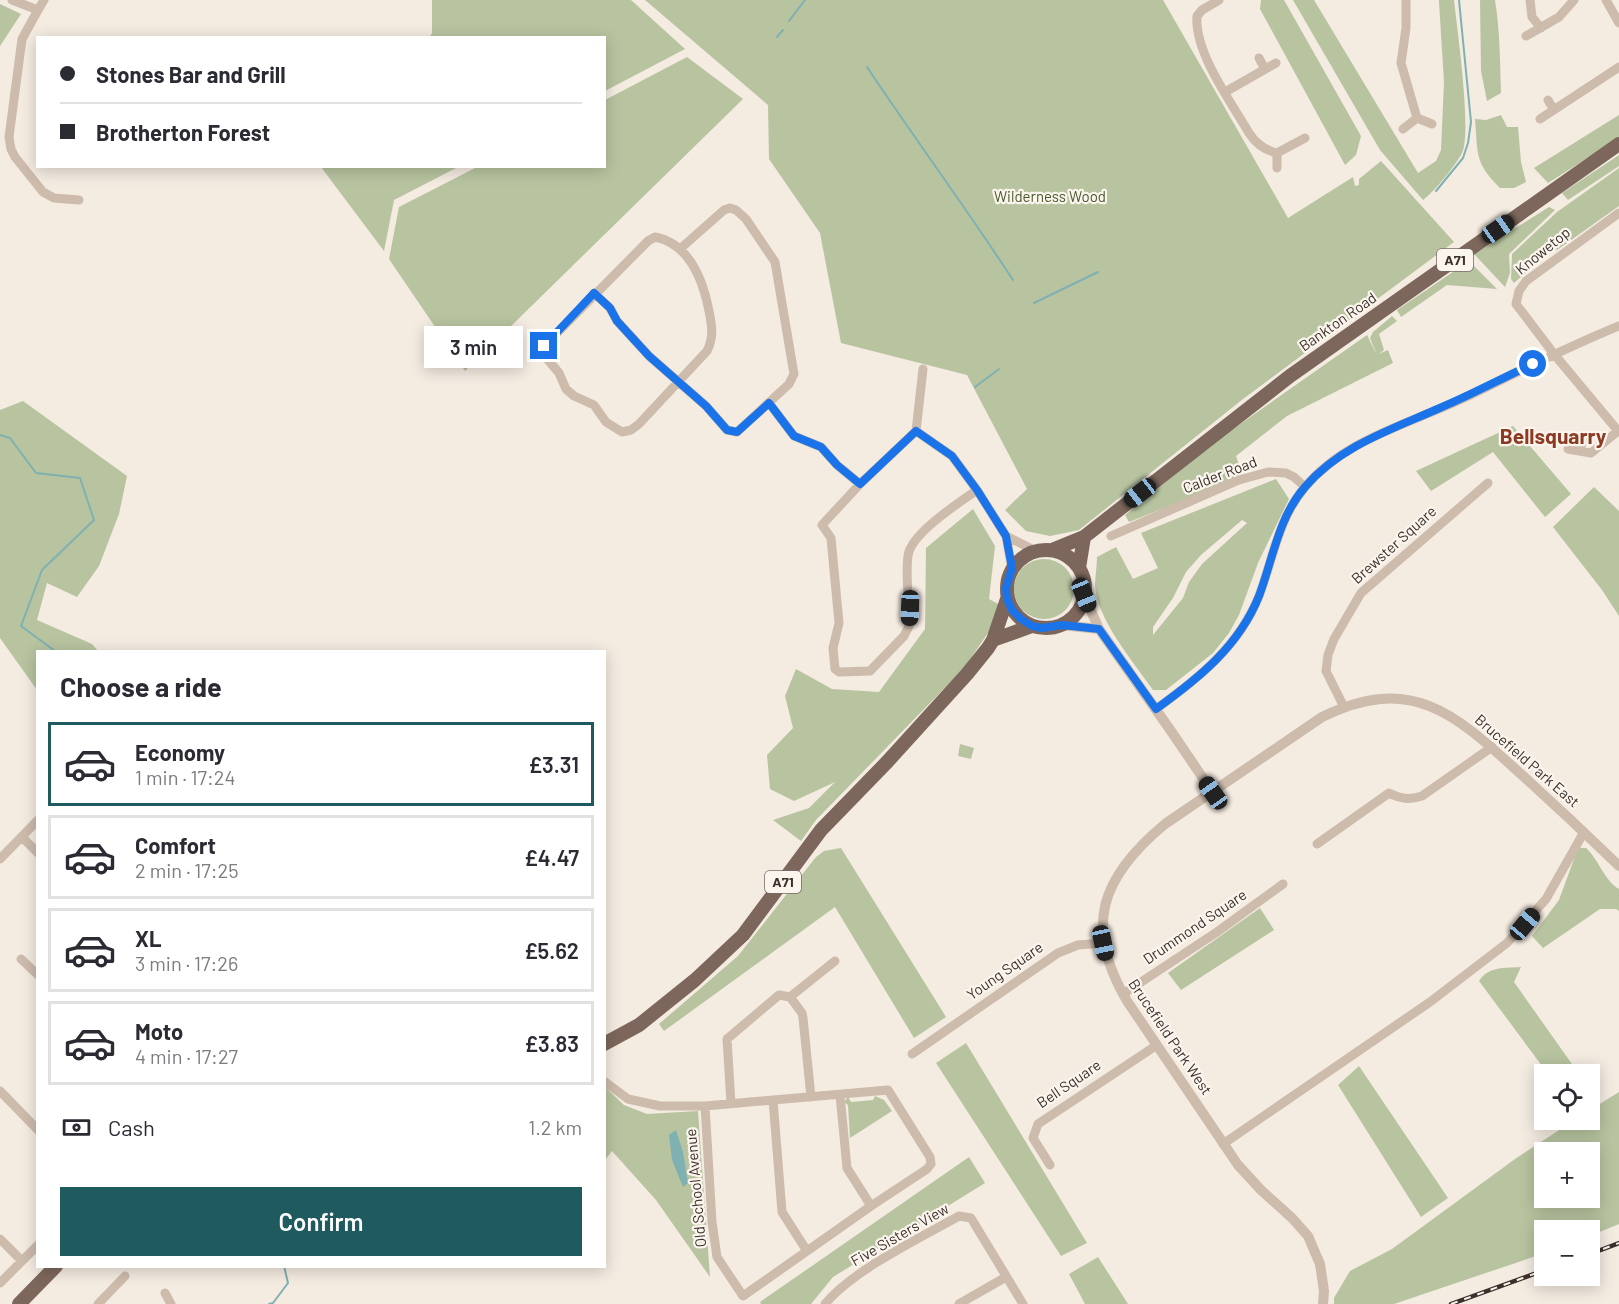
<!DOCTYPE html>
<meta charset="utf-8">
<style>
:root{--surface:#fff;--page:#f2f2f3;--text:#2b2b33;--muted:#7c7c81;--line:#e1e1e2;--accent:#1f5a5e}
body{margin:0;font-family:Barlow,sans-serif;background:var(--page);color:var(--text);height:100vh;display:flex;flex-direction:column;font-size:22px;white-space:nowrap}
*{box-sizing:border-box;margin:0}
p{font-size:20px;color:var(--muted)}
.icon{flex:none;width:33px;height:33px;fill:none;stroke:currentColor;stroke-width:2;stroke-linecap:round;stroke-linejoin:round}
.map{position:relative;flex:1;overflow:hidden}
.sheet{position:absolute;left:36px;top:650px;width:570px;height:618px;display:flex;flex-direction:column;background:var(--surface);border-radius:0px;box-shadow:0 3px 15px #0003}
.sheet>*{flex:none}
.guide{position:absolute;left:36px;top:36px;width:570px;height:132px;border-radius:0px;box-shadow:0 3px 15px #0003;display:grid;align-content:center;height:132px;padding:0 24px;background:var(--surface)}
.fabs{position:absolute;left:1534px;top:1064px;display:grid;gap:12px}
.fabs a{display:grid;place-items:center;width:66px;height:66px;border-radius:0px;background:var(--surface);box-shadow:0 3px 15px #0003;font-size:30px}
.end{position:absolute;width:27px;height:27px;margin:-14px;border:8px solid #1a73e8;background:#fff;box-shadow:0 0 0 3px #fff}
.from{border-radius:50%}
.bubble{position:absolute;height:42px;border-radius:0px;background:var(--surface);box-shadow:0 3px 15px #0003;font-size:20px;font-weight:600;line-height:42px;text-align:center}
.car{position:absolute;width:18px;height:36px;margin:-18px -9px;border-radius:8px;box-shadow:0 0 4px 2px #0007;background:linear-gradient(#222 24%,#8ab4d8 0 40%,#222 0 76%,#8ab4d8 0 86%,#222 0)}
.guide b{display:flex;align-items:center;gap:21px;height:57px;font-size:22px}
.guide b+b{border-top:2px solid var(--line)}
.guide i{width:15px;height:15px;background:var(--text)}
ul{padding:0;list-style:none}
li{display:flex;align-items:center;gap:18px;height:84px;margin:0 12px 9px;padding:0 12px;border:3px solid var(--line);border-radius:0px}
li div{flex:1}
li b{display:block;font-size:22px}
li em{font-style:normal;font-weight:600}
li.current{border-color:var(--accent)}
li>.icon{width:54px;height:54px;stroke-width:1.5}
h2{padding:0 24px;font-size:27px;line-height:72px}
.pay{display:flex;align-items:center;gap:15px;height:66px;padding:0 24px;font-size:22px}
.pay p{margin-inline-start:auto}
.cta{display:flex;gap:12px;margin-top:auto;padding:12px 24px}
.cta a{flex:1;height:69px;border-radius:0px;background:var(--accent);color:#fff;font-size:24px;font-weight:600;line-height:69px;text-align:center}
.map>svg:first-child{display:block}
.green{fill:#b8c4a0;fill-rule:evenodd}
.water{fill:#7fb0b2}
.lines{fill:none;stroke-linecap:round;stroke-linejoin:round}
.stream{stroke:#7fb0b2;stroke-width:2}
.minor{stroke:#cdbbac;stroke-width:9}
.tertiary{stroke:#cdbbac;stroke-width:10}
.primary{stroke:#7d675c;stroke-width:14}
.rail-casing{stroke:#3b302b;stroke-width:4.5}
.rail{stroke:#fbf5ee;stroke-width:2;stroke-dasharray:7;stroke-linecap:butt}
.route{stroke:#1a73e8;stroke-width:8}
.labels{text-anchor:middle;stroke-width:4.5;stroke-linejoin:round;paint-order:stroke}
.shield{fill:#fbf5ee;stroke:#756b66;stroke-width:1.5}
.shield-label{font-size:14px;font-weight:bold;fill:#3b302b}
.park-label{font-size:15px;fill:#4a5a2e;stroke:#fbf5ee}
.street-label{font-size:15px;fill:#3b302b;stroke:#fbf5ee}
.district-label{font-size:21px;font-weight:bold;fill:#8c3b22;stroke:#fbf5ee}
</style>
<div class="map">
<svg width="1619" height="1304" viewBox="0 0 1619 1304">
<rect width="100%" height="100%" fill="#f4ebe1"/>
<!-- green -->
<path class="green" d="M432,0H631L685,49L605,91L604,38L430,37L432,33Z
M645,0H1163L1288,218L1353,177L1355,186L1359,185V179L1381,161L1454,242L1243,399L1079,530L1050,536L1026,531L1005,510L1027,489L967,375L841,343L820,233L769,159L768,105Z
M1261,0H1284L1361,136L1356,155L1345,165L1260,9Z
M1293,0H1314L1418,173L1436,161L1441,150L1444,82L1439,2V0H1454C1457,28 1472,133 1462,153C1456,165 1434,192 1423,200L1380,150Z
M1480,0H1495C1500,31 1500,61 1501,93L1487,101L1481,71Z
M0,4L21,14L0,46Z
M687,57L743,99L465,371L389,259L399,207L477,167L604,166L605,100Z
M1501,115L1507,127H1518L1521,162L1526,182L1514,188H1500C1474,162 1478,154 1475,119L1486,120Z
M1619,115V138L1548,183L1534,168Z
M1619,155V166L1568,200L1562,193Z
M321,167H458L394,200L384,251Z
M1619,168V206L1557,250L1552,245L1526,264L1530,269L1514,283L1511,279L1512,254L1557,212Z
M1549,207L1555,210L1509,254L1510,273L1505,287L1474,254Z
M1469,261L1497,289L1447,285L1401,317L1397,310Z
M1392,316L1397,321L1379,334L1384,350L1379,354L1388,350L1393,363L1287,416L1236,456L1243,477L1129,522L1125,515L1216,441L1367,335L1377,355L1370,338L1373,332Z
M23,401L127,476L119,514L99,566L77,597L47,583L37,620L92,644L98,651H38L37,690L0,638V410Z
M1513,426L1571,494L1545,517L1493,452L1431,491L1416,471Z
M1276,479L1289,499L1258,563L1239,615L1229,633L1213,653L1166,690H1153C1134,663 1096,618 1095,585C1095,576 1097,567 1097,557L1116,547L1133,579L1158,568L1141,533ZM1242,520L1247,523L1202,564L1189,582L1183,598L1153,635V627L1173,598L1186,572L1201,555Z
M1594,487L1619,511V616L1602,590L1553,527Z
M973,509L995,546L989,599L1000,605L990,630L964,668L816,820L801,841L773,820L809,808L835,782L794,801L770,789L767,755L793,728L785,696L796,669L832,689L879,692L925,629L926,548Z
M1014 589a30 30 0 1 1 60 0a30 30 0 1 1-60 0Z
M960,744L974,748L971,759L958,756Z
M841,848L946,1017L914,1038L835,907L664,1031L659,1024L738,956L816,857L824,851Z
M1578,848H1586C1599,860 1604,880 1619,889V911L1616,909H1600L1543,948L1532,936L1559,900Z
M1260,908L1274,930L1181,990L1168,973Z
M1521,967L1514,982L1579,1074H1548L1479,981C1488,966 1506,968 1521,967Z
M966,1043L1087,1243L1061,1256L936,1063Z
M1359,1066L1448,1198L1421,1217L1338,1085Z
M604,1086L624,1105L647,1114L698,1111L710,1277L656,1200L612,1151L605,1160Z
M1619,1092V1224L1590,1236V1230H1545V1253L1394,1304H1334V1298L1350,1271L1392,1249L1515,1159L1576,1119H1590V1110ZM1545,1152H1590V1197H1545Z
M875,1096L884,1100L892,1111L850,1138L848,1105L844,1102L848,1097L851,1102L873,1100Z
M969,1157L985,1183L833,1277L811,1304H761L760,1302Z
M1098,1257L1128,1304H1085L1069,1274Z"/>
<!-- water -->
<path class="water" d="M676,1130L683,1152L688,1183L683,1187L672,1160L669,1135Z"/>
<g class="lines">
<!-- stream -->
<path class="stream" d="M789,21L805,0
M777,37L783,30
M867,67C915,139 966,208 1013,280
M1436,191L1463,158L1468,143L1471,122L1459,0
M1034,303L1098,272
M975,387L999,369
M0,435L10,438L36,473L80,478L94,520L42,570L21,626L55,651
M269,1304L273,1303L288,1283L284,1266"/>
<!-- minor -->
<path class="minor" d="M12,0L38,10L44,0
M1219,0L1202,10L1197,16C1194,52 1231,102 1249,133C1256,144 1264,150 1277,153L1305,138
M1406,0V28L1401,63L1417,118L1432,124
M1530,0L1532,17L1541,28
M1606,0L1619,23
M38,10L22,39L9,137L11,149L15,157L43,192L54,198L79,200
M1526,36L1559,17L1574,0
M1259,58L1265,69
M1225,92L1276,63
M1548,100L1554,110
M1540,119L1619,67
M1403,129L1417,118
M1277,168V153
M1619,213L1526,281L1519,291L1516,304L1554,354L1619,432
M655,237C690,244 703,280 709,311C712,326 714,337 707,351L639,424L631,430L622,432L606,422L594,405L574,396L566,389L559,373L543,354L544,346L648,241Z
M594,293L610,308L617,321L649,356L706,406L727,430L737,432L789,384L794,374L775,262L746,219L736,210L730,208L724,210L680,249
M769,403L794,436L821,447L837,465L860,484
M916,431L923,369
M1568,449L1591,453L1618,431
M1580,451L1583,439
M977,490C960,502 910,534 908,556C905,578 910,603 909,626L904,636L870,671L839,672L835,669L833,648L839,623L831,538L822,525L860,484L916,431L952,456L977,490L1006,536L1012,569
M1006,536L1036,551
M1111,536L1239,480L1268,472L1286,473L1294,477L1305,487
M1344,707L1326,671L1328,655L1334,639L1361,593L1488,483
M1156,709C1199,678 1239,646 1259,596C1273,559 1278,519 1305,487C1344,440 1408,424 1462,399C1514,374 1565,348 1619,326
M22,837L38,853
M1317,844L1389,793C1401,799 1409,800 1422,796L1492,747
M0,859L38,820
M21,959L38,975
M1123,994L1217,932L1283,884
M790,997L835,961
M912,1054L1058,953L1078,945L1103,943
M604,1081L628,1099L660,1106H705L888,1090L930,1157L931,1164L927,1169L871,1206L743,1296L717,1257L712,1222L705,1106
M0,1091L38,1130
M840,1095L847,1168L871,1206
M773,1100L782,1212L807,1251
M731,1104L727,1039L779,995L790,997L802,1013L803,1018L811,1097
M1223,1144L1430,1002L1507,943L1546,899L1584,832
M1050,1165L1033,1138L1038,1124L1157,1045
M0,1239L22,1261
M0,1283L38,1245
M165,1293L171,1304
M98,1304L125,1276
M825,1304C853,1270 920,1238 959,1216L971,1218L1023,1304
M959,1304L1006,1277"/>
<!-- tertiary -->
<path class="tertiary" d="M1084,595L1099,629L1171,731L1213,793
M1062,625L1099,629
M1323,1304L1324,1291L1320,1264L1308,1236L1292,1218L1261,1190L1238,1165L1127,1001C1083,926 1101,877 1165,824L1322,717C1413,672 1457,716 1522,775C1555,805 1587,835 1619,866"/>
<!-- primary -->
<path class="primary" d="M1007 589a39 39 0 1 1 78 0a39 39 0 1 1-78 0Z
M1052,550L1084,537L1290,376L1619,144
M1079,568L1084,537
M993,640L1032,626
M604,1044L639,1025L695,980L743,935L821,830L888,761L967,674L988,648L993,640L1007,599
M19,1304L56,1266"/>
<defs>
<path id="rail" d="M1590,1254L1619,1243
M1451,1304L1545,1270"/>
</defs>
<!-- rail casing -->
<use href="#rail" class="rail-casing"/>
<!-- rail -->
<use href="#rail" class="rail"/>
</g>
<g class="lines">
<!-- route -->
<path class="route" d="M544,346L594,293L610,308L617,321L649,356L706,406L727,430L737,432L769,403L794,436L821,447L837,465L860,484L916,431L952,456L977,490L1006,536L1012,568L1006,588L1007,599L1012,610L1021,619L1032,626L1042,628L1062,625L1099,629L1156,709C1199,678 1239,646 1259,596C1273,559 1278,518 1305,487C1341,445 1393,429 1442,407C1473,394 1502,378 1533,364"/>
</g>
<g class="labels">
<!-- shield labels -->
<g class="shield">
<rect x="1437" y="249" width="36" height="22" rx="4.5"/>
<rect x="765" y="871" width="36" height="22" rx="4.5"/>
</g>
<g class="shield-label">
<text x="1455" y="265">A71</text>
<text x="783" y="887">A71</text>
</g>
<!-- park labels -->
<g class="park-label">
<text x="1050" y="202">Wilderness Wood</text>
</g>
<!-- street labels -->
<g class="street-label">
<text transform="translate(1543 251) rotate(-39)" y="5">Knowetop</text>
<text transform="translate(1338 322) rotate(-35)" y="5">Bankton Road</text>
<text transform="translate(1220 475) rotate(-21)" y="5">Calder Road</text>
<text transform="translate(1394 545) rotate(-42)" y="5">Brewster Square</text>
<text transform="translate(1527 761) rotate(41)" y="5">Brucefield Park East</text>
<text transform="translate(1195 927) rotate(-34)" y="5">Drummond Square</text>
<text transform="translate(1005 971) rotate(-35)" y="5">Young Square</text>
<text transform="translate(1170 1037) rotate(56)" y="5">Brucefield Park West</text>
<text transform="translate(1069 1084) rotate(-34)" y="5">Bell Square</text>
<text transform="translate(696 1188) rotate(-95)" y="5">Old School Avenue</text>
<text transform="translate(900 1235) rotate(-30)" y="5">Five Sisters View</text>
</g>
<!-- district labels -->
<g class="district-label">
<text x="1553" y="444">Bellsquarry</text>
</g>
</g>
</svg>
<div class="fabs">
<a><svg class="icon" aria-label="locate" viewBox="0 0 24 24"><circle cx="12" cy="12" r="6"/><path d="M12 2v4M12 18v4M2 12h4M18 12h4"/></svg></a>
<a>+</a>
<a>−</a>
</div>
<i class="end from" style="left:1533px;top:364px"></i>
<i class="end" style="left:544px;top:346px"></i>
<div class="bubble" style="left:424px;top:326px;width:99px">3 min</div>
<i class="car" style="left:1498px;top:229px;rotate:55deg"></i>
<i class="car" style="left:1140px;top:493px;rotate:232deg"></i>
<i class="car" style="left:1084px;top:595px;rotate:158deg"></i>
<i class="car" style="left:910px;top:608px;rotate:182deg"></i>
<i class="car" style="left:1213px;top:793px;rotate:325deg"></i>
<i class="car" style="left:1525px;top:924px;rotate:40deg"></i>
<i class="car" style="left:1103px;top:943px;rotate:168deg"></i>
<div class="guide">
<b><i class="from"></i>Stones Bar and Grill</b>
<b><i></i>Brotherton Forest</b>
</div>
<section class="sheet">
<h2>Choose a ride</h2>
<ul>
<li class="current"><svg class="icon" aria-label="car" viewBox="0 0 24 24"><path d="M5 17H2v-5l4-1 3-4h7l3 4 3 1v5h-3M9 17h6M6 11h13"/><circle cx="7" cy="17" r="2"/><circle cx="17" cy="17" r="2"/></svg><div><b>Economy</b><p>1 min · 17:24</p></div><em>£3.31</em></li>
<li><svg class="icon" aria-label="car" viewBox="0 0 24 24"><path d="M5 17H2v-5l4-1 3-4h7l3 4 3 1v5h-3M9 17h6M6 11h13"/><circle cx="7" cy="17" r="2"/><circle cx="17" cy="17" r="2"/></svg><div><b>Comfort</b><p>2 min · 17:25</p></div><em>£4.47</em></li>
<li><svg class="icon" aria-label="car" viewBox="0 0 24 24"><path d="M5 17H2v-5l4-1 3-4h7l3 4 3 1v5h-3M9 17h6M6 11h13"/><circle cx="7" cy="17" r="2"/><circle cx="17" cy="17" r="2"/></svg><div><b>XL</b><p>3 min · 17:26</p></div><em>£5.62</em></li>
<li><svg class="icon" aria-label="car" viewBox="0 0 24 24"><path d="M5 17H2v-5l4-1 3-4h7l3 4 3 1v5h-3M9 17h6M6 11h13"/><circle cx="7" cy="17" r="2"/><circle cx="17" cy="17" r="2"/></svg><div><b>Moto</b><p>4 min · 17:27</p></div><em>£3.83</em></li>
</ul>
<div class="pay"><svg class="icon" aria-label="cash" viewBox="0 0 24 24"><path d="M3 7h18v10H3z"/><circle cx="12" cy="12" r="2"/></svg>Cash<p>1.2 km</p></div>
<div class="cta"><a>Confirm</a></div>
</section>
</div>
